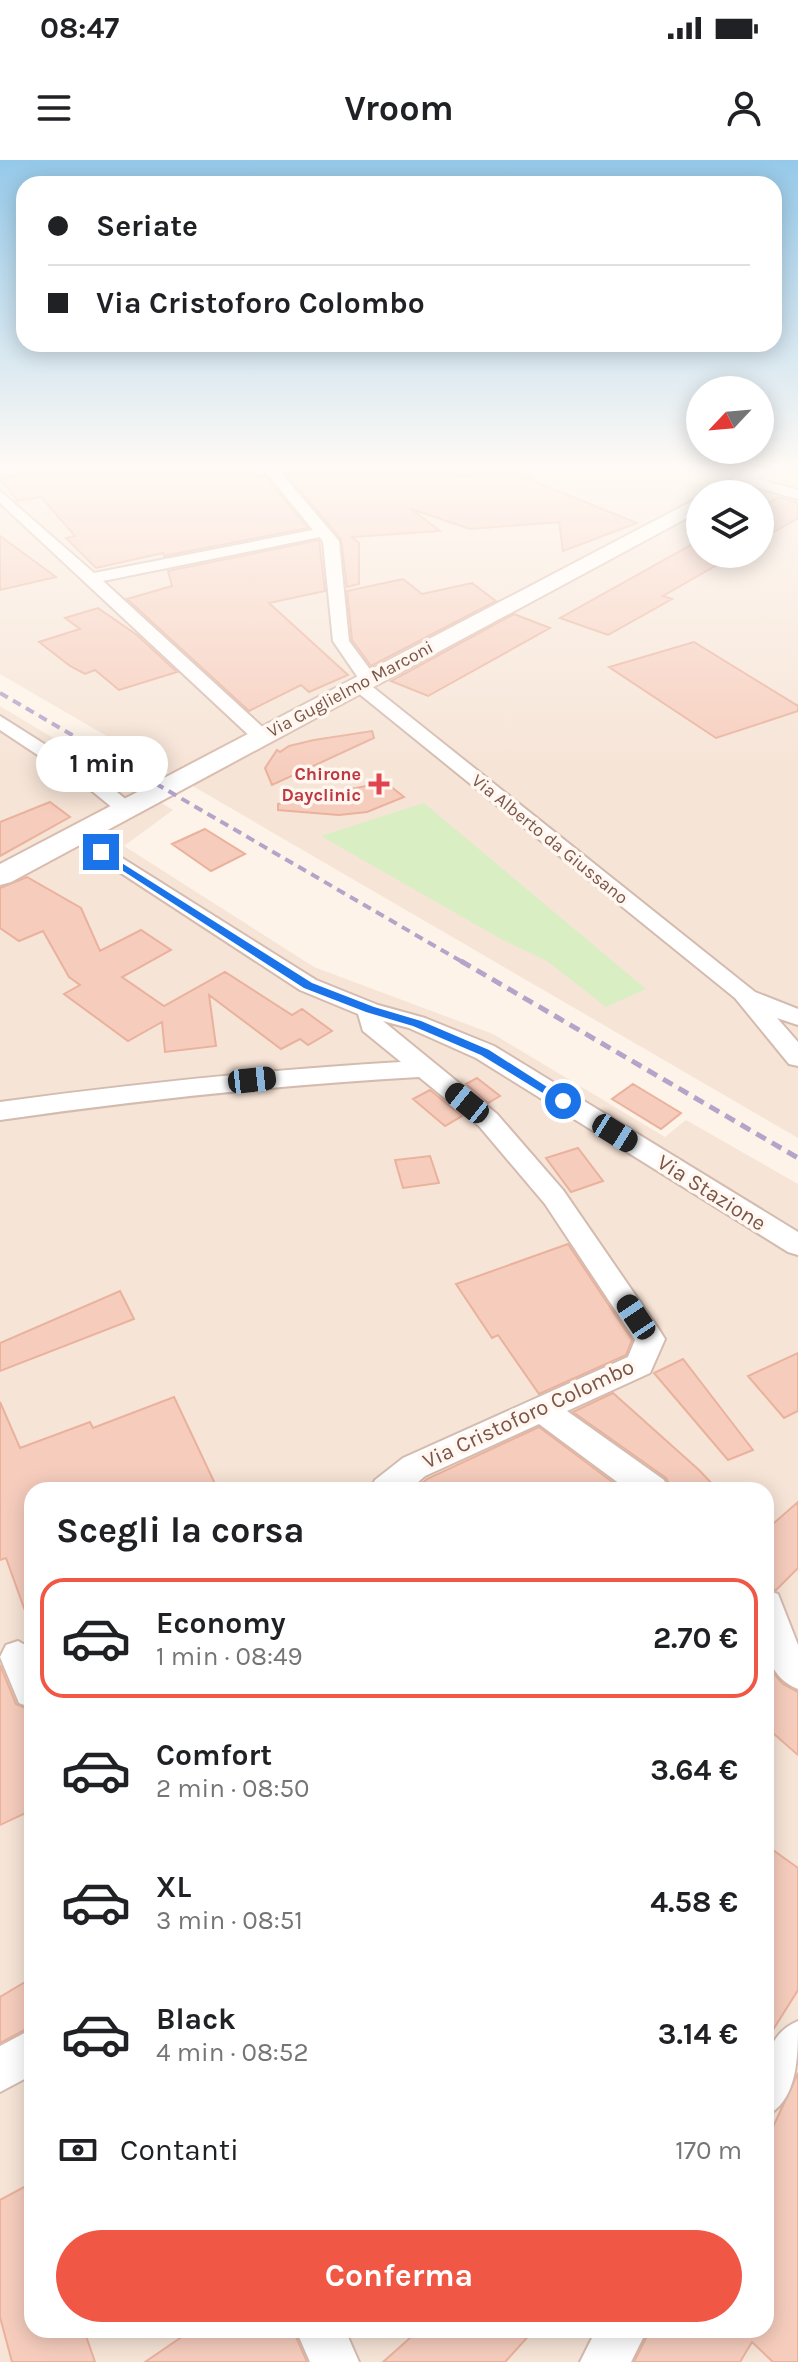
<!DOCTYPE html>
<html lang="it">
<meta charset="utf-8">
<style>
:root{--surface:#fff;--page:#f2f2f2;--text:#202124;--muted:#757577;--line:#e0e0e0;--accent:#f05745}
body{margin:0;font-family:Karla,sans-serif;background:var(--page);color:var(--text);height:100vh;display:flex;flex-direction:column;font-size:30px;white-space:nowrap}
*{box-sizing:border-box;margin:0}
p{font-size:26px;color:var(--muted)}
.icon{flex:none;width:44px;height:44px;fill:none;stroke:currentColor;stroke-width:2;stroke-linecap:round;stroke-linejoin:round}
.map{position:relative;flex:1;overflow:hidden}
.sheet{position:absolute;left:24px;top:1322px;width:750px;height:856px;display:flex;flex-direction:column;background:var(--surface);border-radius:24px;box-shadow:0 4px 20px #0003}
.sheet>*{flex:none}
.banner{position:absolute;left:16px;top:16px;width:766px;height:176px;border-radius:24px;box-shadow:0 4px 20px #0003;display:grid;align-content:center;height:176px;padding:0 32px;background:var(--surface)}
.needle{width:52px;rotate:244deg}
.tools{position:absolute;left:686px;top:216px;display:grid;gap:16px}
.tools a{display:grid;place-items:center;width:88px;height:88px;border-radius:50%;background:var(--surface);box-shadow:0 4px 20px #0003;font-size:40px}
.end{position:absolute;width:36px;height:36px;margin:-18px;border:10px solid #1a73e8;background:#fff;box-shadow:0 0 0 4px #fff}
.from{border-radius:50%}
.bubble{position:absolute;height:56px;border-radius:28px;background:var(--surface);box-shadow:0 4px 20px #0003;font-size:26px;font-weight:700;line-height:56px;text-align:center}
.car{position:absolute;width:24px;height:48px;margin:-24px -12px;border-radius:10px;box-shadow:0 0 6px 2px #0007;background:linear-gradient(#222 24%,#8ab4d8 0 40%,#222 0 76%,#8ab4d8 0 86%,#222 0)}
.banner b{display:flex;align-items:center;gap:28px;height:76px;font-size:30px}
.banner b+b{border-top:2px solid var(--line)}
.banner i{width:20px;height:20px;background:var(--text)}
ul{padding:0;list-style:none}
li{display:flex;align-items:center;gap:24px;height:120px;margin:0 16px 12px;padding:0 16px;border:4px solid transparent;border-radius:24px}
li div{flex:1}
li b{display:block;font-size:30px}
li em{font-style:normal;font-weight:700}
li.on{border-color:var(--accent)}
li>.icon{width:72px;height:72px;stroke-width:1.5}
h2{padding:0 32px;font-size:36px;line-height:96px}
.pay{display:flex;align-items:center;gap:20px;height:88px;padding:0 32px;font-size:30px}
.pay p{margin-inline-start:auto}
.primary-button{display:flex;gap:16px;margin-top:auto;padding:16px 32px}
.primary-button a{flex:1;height:92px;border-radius:48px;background:var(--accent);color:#fff;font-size:32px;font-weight:700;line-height:92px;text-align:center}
.status{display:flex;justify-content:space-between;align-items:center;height:56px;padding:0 40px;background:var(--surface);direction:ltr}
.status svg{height:22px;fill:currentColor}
header{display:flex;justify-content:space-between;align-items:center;height:104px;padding:0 32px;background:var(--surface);font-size:36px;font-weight:700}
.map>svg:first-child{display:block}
.residential{fill:#f6e4d6;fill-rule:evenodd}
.green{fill:#daeec4}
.building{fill:#f6cdbd;stroke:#eab19c;stroke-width:2}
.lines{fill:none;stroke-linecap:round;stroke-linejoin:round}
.minor-casing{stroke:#d4bbaf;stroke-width:4}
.secondary-casing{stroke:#dabcae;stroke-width:4}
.minor{fill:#fff;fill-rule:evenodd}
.secondary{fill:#fff;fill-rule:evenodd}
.rail-far1{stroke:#b4a4ca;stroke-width:4;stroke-dasharray:9 6;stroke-linecap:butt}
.rail{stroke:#b4a4ca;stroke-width:5;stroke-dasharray:11 7;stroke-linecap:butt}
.route{fill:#1a73e8}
.health-dot{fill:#e0444e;stroke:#fff7f0;stroke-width:3}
.labels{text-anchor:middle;stroke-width:7;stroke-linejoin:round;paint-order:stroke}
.far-street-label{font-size:18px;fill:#7b5549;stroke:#fff7f0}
.far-health-label{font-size:18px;font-weight:bold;fill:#be3a42;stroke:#fff7f0;text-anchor:end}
.street-label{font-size:22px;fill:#7b5549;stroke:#fff7f0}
</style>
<div class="status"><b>08:47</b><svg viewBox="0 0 49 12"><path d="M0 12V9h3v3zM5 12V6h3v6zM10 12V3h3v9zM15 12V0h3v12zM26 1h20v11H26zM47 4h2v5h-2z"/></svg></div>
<header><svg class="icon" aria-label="menu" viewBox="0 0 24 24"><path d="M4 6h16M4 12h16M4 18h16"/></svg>Vroom<svg class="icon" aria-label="person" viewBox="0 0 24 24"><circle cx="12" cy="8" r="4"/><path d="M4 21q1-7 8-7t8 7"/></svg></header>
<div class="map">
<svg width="798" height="2202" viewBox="0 0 798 2202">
<rect width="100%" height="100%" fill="#fef3e8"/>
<!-- residential -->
<path class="residential" d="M0,306H798V978L0,514ZM700,334H760V394H700Z
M0,546L173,650L124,686L314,807L493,874L665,977L686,960L798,1024V2202H0ZM32,1330H766V2170H32Z"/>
<!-- green -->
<path class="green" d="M424,643L646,829L606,847L547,801L501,779L321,676Z"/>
<!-- building -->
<path class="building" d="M61,306H109L115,311L146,306H241L254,317L265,316L308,368L164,396L163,393L96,408L66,378L75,376L41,337L17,341L0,318Z
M323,306H446L451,316L511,312L637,363L563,391L559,362L470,369L411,349L440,371L352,377L359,383V424L347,427L341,379L285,313Z
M779,337L798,343V358L760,380V347Z
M0,376L56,417L0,430Z
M319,380L325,431L269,443L348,515L309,532L301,525L249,551L127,439L172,426L168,411Z
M700,380V394H736L663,436L672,439L608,475L560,458Z
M403,419L422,434L472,423L496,441L371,506L352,480L347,431Z
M98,448L137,475L177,512L119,530L95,510L85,514L70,506L39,482L80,469L65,458Z
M514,454L550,468L428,536L391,521Z
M694,482L798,546V551L716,578L609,507Z
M372,571L374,578L272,625L265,608L277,590L280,592L289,586L314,580Z
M385,622L404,637L367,652L339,655L278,650V644Z
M50,642L70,657L0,696V662Z
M205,669L245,694L211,711L172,684Z
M27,717L81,748L100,791L141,770L171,790L122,817L164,846L225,812L292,855L302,849L332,871L308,885L300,879L281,889L209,835L216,886L165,892L162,862L128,881L64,834L80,825L69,817L43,771L19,781L0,768V728Z
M477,918L500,936L488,943L466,924Z
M633,924L681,953L661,969L612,939Z
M430,930L462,956L445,966L413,939Z
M578,988L603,1021L571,1032L546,998Z
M430,996L439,1023L403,1028L395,1000Z
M568,1084L632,1180L626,1195L539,1234L498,1175L492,1178L456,1124Z
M120,1131L134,1159L0,1211V1183Z
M798,1193V1251L784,1258L748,1216Z
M683,1199L753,1290L728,1300L654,1213Z
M613,1233L699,1310L718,1330H672L666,1318L573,1252Z
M174,1237L218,1330H32V1462H29L6,1398L0,1400V1242L20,1288L90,1262L93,1268Z
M539,1267L623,1330H414L427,1319Z
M798,1342V1408L776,1430L766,1427V1370Z
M766,1497L774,1514L783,1524L798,1532V1595L766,1567Z
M0,1505L16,1544L32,1551V1650L0,1665Z
M766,1685L798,1708V1830L766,1881Z
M32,1818V1866L0,1883V1837Z
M798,1913V2202H773L752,2182L740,2202H634L650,2170H766V1982Z
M26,2026L32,2047V2170H84L95,2202H12L0,2157V2040Z
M192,2170H293L307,2202H145Z
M419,2170H534L505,2202H383Z"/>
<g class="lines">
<defs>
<path id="minor" d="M261,306H275L339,381L349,481L377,519L369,524L755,832L798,849V865L777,858L798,882V906L789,904L735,838L352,528L349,524L352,520L359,519L333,481L323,382L320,377L103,421L268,572L270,576L268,580H254L0,343V331L94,413L313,370Z
M743,315L798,330V339L738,322L736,319Z
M0,556L106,623L134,646L137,650L134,654H120L92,631L0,570Z
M76,669L316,820L378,845L425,858L494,886L798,1072V1095L788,1092L476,898L409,868L383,861L497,954L563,1030L660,1171L665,1179L650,1213L567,1251L664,1320L669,1330H628L539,1264L425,1316L409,1330H370L375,1320L403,1298L628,1197L635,1180L545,1044L479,966L419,917C278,925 140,940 0,960V942C133,924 266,910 401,902L363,871L358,854L300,830L69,679L66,675L69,671Z
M766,1430L778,1434L798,1485V1529C757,1513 766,1466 766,1430Z
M18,1481L32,1489V1548L19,1543L0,1497L6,1485Z
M798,1861C798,1897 798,1940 766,1956C766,1920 759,1877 798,1861Z
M32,1869V1915L0,1932V1886Z
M296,2170H345L359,2202H310Z
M596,2170H647L631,2202H580Z"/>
<path id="secondary" d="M753,306H778L731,334H706Z
M700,337V351L11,722L0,725V704Z"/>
</defs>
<!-- minor casing -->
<use href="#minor" class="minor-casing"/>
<!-- secondary casing -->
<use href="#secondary" class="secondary-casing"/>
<!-- minor -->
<use href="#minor" class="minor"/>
<!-- secondary -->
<use href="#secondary" class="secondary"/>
<!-- rail-far1 -->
<path class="rail-far1" d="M0,533L464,803"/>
<!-- rail -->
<path class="rail" d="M461,801L798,998"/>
</g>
<!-- sky -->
<linearGradient id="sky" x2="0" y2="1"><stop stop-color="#95c9e9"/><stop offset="0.5" stop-color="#fffaf5"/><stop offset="1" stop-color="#fffaf5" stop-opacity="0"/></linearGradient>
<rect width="798" height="614" fill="url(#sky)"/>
<!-- route -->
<path class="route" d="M101,690L312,823L374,847L421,861L489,890L569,941L559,943L481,895L413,866L366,852L304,828L97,694Z"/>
<!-- markers -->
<path class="health-dot" d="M375 612h8v8h8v8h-8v8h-8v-8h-8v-8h8z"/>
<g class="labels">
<!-- far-street labels -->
<g class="far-street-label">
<text transform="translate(350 529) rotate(-28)" y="6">Via Guglielmo Marconi</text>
<text transform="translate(550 679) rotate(39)" y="6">Via Alberto da Giussano</text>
</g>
<!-- far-health labels -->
<g class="far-health-label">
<text x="361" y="620">Chirone<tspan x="361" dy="21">Dayclinic</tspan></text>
</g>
<!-- street labels -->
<g class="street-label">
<text transform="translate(712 1032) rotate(32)" y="8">Via Stazione</text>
<text transform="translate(528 1253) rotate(-25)" y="8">Via Cristoforo Colombo</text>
</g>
</g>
</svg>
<div class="tools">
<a><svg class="needle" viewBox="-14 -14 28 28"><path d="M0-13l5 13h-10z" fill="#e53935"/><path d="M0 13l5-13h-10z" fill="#757577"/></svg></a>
<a><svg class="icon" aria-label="layers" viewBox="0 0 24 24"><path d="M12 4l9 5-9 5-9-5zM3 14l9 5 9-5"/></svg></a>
</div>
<i class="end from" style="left:563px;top:941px"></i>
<i class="end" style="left:101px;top:692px"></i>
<div class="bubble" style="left:36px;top:576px;width:132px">1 min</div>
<i class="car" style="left:252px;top:920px;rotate:84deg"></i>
<i class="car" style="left:467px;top:943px;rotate:309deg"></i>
<i class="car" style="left:615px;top:973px;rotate:122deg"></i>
<i class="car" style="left:636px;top:1157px;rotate:326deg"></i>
<div class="banner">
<b><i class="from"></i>Seriate</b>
<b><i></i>Via Cristoforo Colombo</b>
</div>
<section class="sheet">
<h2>Scegli la corsa</h2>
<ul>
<li class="on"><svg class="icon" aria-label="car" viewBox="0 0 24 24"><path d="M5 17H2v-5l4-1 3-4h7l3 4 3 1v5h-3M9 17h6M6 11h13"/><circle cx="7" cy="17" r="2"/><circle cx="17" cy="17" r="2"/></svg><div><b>Economy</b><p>1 min · 08:49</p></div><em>2.70 €</em></li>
<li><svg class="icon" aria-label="car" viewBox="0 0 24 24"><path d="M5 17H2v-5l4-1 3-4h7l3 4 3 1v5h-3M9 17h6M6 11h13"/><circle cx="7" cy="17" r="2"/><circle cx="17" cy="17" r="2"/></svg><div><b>Comfort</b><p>2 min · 08:50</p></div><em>3.64 €</em></li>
<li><svg class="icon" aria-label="car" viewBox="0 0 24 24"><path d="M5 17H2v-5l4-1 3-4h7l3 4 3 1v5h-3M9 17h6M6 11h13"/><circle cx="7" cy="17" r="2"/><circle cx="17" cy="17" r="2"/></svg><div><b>XL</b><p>3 min · 08:51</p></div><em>4.58 €</em></li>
<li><svg class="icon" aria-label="car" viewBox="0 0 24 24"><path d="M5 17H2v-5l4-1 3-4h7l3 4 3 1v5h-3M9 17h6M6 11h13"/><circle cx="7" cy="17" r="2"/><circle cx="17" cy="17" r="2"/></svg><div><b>Black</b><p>4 min · 08:52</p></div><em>3.14 €</em></li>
</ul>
<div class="pay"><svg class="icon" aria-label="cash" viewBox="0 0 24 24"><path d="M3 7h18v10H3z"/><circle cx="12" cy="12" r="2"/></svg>Contanti<p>170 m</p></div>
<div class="primary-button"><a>Conferma</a></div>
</section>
</div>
